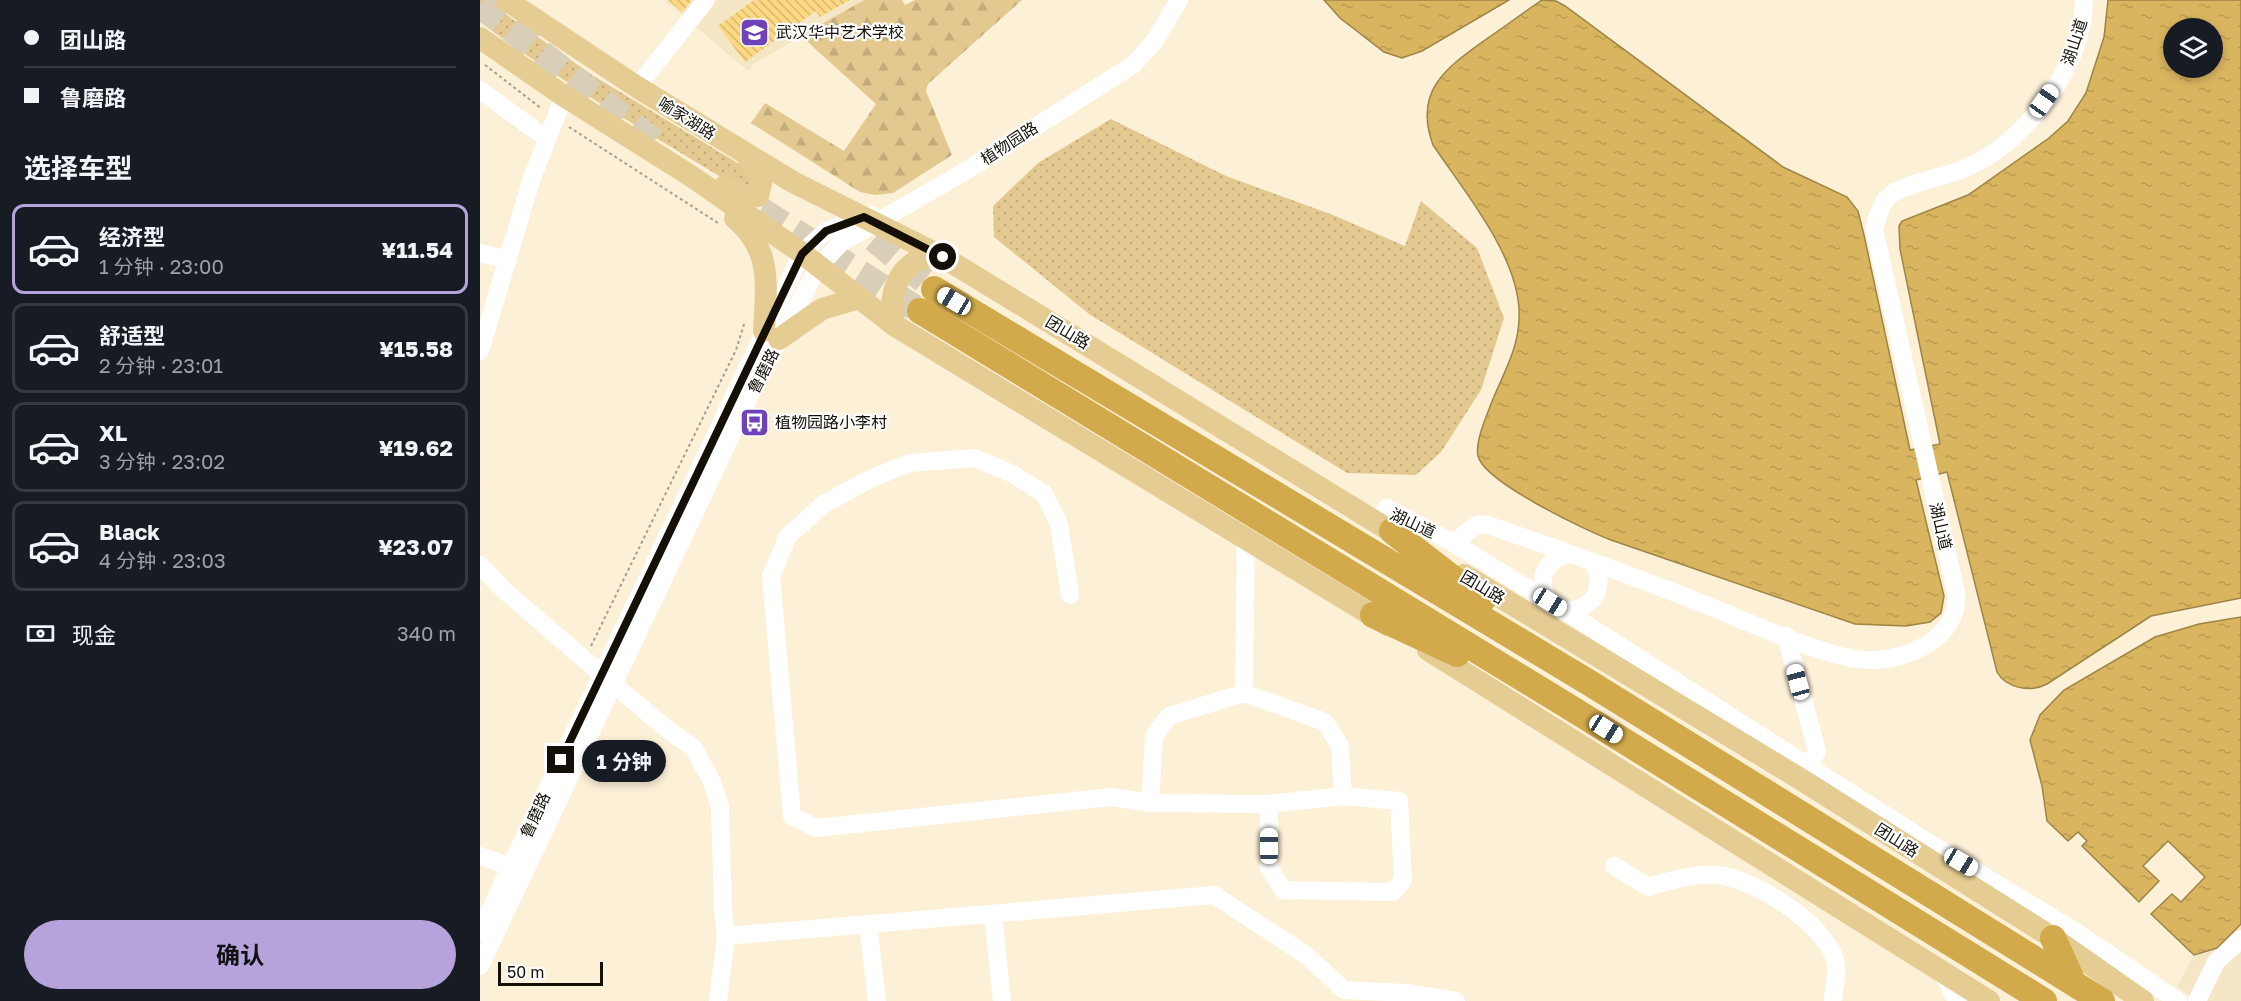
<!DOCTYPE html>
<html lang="zh">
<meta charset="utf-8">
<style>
:root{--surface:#171b24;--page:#20242c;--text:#f1f3f6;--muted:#9ea1a6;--line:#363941;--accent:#b6a3db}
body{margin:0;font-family:"Golos Text","Noto Sans SC",sans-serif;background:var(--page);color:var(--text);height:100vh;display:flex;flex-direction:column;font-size:22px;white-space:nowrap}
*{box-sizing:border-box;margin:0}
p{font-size:20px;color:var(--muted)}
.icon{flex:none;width:33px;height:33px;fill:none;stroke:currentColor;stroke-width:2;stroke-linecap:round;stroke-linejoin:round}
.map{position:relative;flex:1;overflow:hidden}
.sheet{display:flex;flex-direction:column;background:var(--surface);width:480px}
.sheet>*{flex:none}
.guide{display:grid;align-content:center;height:132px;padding:0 24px;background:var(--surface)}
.tools{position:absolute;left:1683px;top:18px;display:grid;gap:12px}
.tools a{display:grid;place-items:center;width:60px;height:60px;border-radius:50%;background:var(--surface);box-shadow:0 3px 9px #0003;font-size:30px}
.scale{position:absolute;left:18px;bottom:15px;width:105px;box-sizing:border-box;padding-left:6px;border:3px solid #141007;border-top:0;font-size:16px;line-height:21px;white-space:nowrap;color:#141007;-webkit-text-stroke:4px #fefefe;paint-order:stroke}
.end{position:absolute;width:27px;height:27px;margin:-14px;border:8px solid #141007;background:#fff;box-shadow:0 0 0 3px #fff}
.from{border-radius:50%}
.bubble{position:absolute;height:42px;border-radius:21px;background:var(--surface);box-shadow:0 3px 9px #0003;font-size:20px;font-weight:700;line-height:42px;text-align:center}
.car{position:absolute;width:18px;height:36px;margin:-18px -9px;border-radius:8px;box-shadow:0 0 4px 2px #0007;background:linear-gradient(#fff 24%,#345 0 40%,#fff 0 76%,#345 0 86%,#fff 0)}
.guide b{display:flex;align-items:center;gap:21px;height:57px;font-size:22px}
.guide b+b{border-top:2px solid var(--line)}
.guide i{width:15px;height:15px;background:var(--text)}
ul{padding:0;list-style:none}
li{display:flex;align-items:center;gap:18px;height:90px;margin:0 12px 9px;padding:0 12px;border:3px solid var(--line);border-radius:12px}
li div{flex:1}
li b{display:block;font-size:22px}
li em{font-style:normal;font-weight:700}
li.current{border-color:var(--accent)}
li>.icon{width:54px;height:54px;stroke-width:1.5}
h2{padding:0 24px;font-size:27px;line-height:72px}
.pay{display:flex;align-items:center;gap:15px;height:66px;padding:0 24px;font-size:22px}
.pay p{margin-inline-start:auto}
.cta{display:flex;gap:12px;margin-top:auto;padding:12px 24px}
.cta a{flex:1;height:69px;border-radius:36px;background:var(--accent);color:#111;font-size:24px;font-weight:700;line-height:69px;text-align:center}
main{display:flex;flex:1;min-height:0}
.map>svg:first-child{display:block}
.built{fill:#f5e6c6}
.grass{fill:url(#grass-dots)}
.forest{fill:url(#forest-firs)}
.water{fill:url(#water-ripples);stroke:#9e8445;stroke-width:1.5;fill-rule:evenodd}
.building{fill:url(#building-back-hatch)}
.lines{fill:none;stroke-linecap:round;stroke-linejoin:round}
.highway-tunnel{stroke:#d9ceb8;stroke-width:26;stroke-dasharray:26 13;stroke-linecap:butt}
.path{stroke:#a79e8b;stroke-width:2;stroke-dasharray:3 3;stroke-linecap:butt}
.minor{stroke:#fff;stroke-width:18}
.major{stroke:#e4cc93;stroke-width:22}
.highway{stroke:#d2aa4b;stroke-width:26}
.route{stroke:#141007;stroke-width:8}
.labels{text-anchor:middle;stroke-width:4.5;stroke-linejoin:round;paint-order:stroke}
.poi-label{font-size:16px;fill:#141007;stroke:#fefefe;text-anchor:start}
.street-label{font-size:16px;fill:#141007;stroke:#fefefe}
</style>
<main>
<section class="sheet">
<div class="guide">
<b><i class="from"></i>团山路</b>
<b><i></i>鲁磨路</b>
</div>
<h2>选择车型</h2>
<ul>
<li class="current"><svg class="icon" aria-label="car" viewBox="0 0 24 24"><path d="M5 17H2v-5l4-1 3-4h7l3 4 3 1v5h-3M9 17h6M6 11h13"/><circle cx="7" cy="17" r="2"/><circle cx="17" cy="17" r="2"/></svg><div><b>经济型</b><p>1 分钟 · 23:00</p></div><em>¥11.54</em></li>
<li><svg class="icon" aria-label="car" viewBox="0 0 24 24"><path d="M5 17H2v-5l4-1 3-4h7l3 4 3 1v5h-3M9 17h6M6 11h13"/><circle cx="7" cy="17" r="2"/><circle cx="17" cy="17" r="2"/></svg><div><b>舒适型</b><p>2 分钟 · 23:01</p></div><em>¥15.58</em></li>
<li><svg class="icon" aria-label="car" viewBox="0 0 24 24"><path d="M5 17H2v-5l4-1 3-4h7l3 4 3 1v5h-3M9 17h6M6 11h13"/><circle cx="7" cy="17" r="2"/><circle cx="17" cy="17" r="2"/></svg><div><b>XL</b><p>3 分钟 · 23:02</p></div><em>¥19.62</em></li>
<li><svg class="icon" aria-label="car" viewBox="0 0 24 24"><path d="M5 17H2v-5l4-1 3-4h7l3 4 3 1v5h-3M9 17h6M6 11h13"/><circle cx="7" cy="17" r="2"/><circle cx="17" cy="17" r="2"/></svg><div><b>Black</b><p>4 分钟 · 23:03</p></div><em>¥23.07</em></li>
</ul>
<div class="pay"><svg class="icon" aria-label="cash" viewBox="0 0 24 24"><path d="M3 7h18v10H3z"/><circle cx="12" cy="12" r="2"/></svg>现金<p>340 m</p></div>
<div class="cta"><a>确认</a></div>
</section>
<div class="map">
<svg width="1761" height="1001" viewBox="0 0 1761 1001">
<defs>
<pattern id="grass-dots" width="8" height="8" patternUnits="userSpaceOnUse" patternTransform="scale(1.5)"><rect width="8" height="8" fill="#e3c990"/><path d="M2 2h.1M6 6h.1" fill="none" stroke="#c2ac7b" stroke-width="1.8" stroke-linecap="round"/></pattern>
<pattern id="forest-firs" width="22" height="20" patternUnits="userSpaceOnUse" patternTransform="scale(1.5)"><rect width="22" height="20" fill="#e3c990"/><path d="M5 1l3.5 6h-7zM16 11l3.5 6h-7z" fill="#c2ac7b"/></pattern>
<pattern id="water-ripples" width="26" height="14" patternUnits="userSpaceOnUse" patternTransform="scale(1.5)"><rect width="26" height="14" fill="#d9b560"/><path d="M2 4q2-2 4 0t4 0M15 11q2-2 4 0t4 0" fill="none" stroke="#b99b52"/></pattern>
<pattern id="building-back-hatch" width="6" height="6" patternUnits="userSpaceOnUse" patternTransform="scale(1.5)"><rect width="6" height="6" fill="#fdd883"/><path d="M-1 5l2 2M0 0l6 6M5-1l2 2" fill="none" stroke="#d8b870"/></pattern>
</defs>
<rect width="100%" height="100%" fill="#fcf0d7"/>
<!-- built -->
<path class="built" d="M184,0H384L275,63L268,71Z
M1761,924V1001H1718L1697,987L1714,955L1737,948Z"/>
<!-- grass -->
<path class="grass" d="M0,0H5L112,75L271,171L274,183L264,191C175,137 84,84 0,22Z
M631,119L746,176L853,215L925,246L941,201L997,248L1024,318L1001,390L961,452L936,475L867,473L609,314L514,237L513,206L558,163Z"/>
<!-- forest -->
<path class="forest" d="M384,0H422L425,5L435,0H542L448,84L446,91L472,155L413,193L395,195L380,192L271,123L285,103L364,151L396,104L321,36Z"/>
<!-- water -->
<path class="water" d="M844,0H1029L942,51L922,58L904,52L860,18Z
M1062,0L1076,1L1085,6L1303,167L1367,197L1378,211L1384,235L1430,450L1460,444L1420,249L1419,226L1422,221L1488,195L1569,138L1588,121L1606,93L1624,37L1628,0H1761V598L1671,616L1567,684C1550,693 1526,688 1517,672L1467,472L1436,480L1464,596L1461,613L1450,622L1426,626L1375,624L1131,540C1105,530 1004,482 998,456C995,442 1006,417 1011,404C1024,371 1041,346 1039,309C1036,253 984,191 953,145C933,91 966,68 1005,40C1024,27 1043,13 1062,0ZM1694,28H1732V68H1694Z
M1761,617V924L1737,948L1714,955L1671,914L1692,894L1701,902L1725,877L1688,841L1663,866L1679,881L1659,902L1602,846L1607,841L1598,832L1588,841L1567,821L1562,786L1550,740L1560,715L1584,690L1675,637L1719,624Z"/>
<!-- building -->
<path class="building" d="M188,0H212L202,12Z
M274,0H370L340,17L336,11L265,62L238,26Z"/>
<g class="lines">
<!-- highway-tunnel -->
<path class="highway-tunnel" d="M0,5L175,142
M248,189L440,311
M364,214L454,289"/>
<!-- path -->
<path class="path" d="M5,65L62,109
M89,127L238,223
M111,646L256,350L265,321"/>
<!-- minor -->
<path class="minor" d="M157,87L226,0
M0,90L66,138
M0,253L28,260
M0,351L52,178L84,96
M897,521L907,508L973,543L1085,611L1443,839L1596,932L1698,1001
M766,537L764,693L845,722L860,746L863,796L919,801L923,880L913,892L803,890L789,868V804L863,796
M973,543L998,524L1008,525C1081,550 1154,576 1226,605C1269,622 1342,657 1386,660C1425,662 1481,638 1476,592L1394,229C1398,217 1401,200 1413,193C1428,183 1467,176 1486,168C1546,142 1604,66 1604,0
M0,565L25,591L133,684L192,733L213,747L231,780L240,807L243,911L246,936L238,1001
M590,595L579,524L564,494L533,474L494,458L429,463L388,480L344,504L308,536L291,576L312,816L336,828L631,797L670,803
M1070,602C1055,581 1065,559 1089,554
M1085,611C1113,610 1128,587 1112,562
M1306,636L1337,751L1324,776
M764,693L689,716L674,736L670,803L789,804
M0,856L41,870
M1134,866L1169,887C1185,881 1220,873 1237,875C1273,878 1351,926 1356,965C1358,976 1353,989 1353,1001
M513,914L522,1001
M388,924L397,1001
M0,931L322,253L346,231L391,215
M246,936L734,895L826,955L864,990L927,993L976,1001
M0,966L278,379L339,266L361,243L489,169L653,65L674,42L699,0
M1471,979L1467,982L1477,1001
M1717,1001L1736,962L1761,939"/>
<!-- major -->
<path class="major" d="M26,0L157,87L313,182L463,257L927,541
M0,38L84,96L211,176L322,253L414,325L908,625
M245,186L265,198L278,196L282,179L268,157
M255,218C293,250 286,286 284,331
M414,325C406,291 423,252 463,257
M299,339L342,309L379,298
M984,575L1322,780L1573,938L1663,1001
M948,650L1509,1001"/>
<!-- highway -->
<path class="highway" d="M454,289L1108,682L1622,1001
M440,311L1086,705L1564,1001
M912,531L1002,601
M893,615L977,654
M1573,938L1593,982"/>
</g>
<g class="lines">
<!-- route -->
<path class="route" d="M81,760L322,254L346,231L384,217L463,257"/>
</g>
<!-- icons -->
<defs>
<symbol id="university-square" viewBox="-11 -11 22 22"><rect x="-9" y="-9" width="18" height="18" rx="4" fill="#6f42ba" stroke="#fefefe"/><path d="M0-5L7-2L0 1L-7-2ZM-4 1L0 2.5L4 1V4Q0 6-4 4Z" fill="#fff"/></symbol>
<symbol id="bus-square" viewBox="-11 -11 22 22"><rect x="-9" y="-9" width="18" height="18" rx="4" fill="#6f42ba" stroke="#fefefe"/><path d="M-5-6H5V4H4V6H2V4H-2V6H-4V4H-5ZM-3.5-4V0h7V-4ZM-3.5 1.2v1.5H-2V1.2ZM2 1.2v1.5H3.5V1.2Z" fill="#fff"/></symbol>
</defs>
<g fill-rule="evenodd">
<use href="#university-square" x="258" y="16" width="33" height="33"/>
<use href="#bus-square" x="258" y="406" width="33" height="33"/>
</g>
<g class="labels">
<!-- poi labels -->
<g class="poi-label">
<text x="296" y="38">武汉华中艺术学校</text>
<text x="295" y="428">植物园路小李村</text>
</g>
<!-- street labels -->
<g class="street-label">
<text transform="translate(1594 42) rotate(-72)" y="6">湖山道</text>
<text transform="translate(207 118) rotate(32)" y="6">喻家湖路</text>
<text transform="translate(529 143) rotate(-33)" y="6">植物园路</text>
<text transform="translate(588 332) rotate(31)" y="6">团山路</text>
<text transform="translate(283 371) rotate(-63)" y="6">鲁磨路</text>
<text transform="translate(933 523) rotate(25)" y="6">湖山道</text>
<text transform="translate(1461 526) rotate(77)" y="6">湖山道</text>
<text transform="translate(1003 587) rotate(31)" y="6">团山路</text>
<text transform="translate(55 815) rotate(-65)" y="6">鲁磨路</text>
<text transform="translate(1417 840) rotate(32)" y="6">团山路</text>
</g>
</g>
</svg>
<div class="tools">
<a><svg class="icon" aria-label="layers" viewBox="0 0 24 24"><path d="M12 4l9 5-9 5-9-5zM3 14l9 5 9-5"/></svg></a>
</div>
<div class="scale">50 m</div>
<i class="end from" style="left:463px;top:257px"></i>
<i class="end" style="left:81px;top:760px"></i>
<div class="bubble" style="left:102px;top:740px;width:84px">1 分钟</div>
<i class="car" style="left:1564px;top:101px;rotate:35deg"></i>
<i class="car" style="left:474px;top:301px;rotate:301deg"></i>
<i class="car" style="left:1070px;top:602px;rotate:122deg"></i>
<i class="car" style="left:1318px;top:682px;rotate:345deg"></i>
<i class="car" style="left:1126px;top:729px;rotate:122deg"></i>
<i class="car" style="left:789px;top:846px;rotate:0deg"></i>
<i class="car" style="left:1481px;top:862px;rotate:121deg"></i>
</div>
</main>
